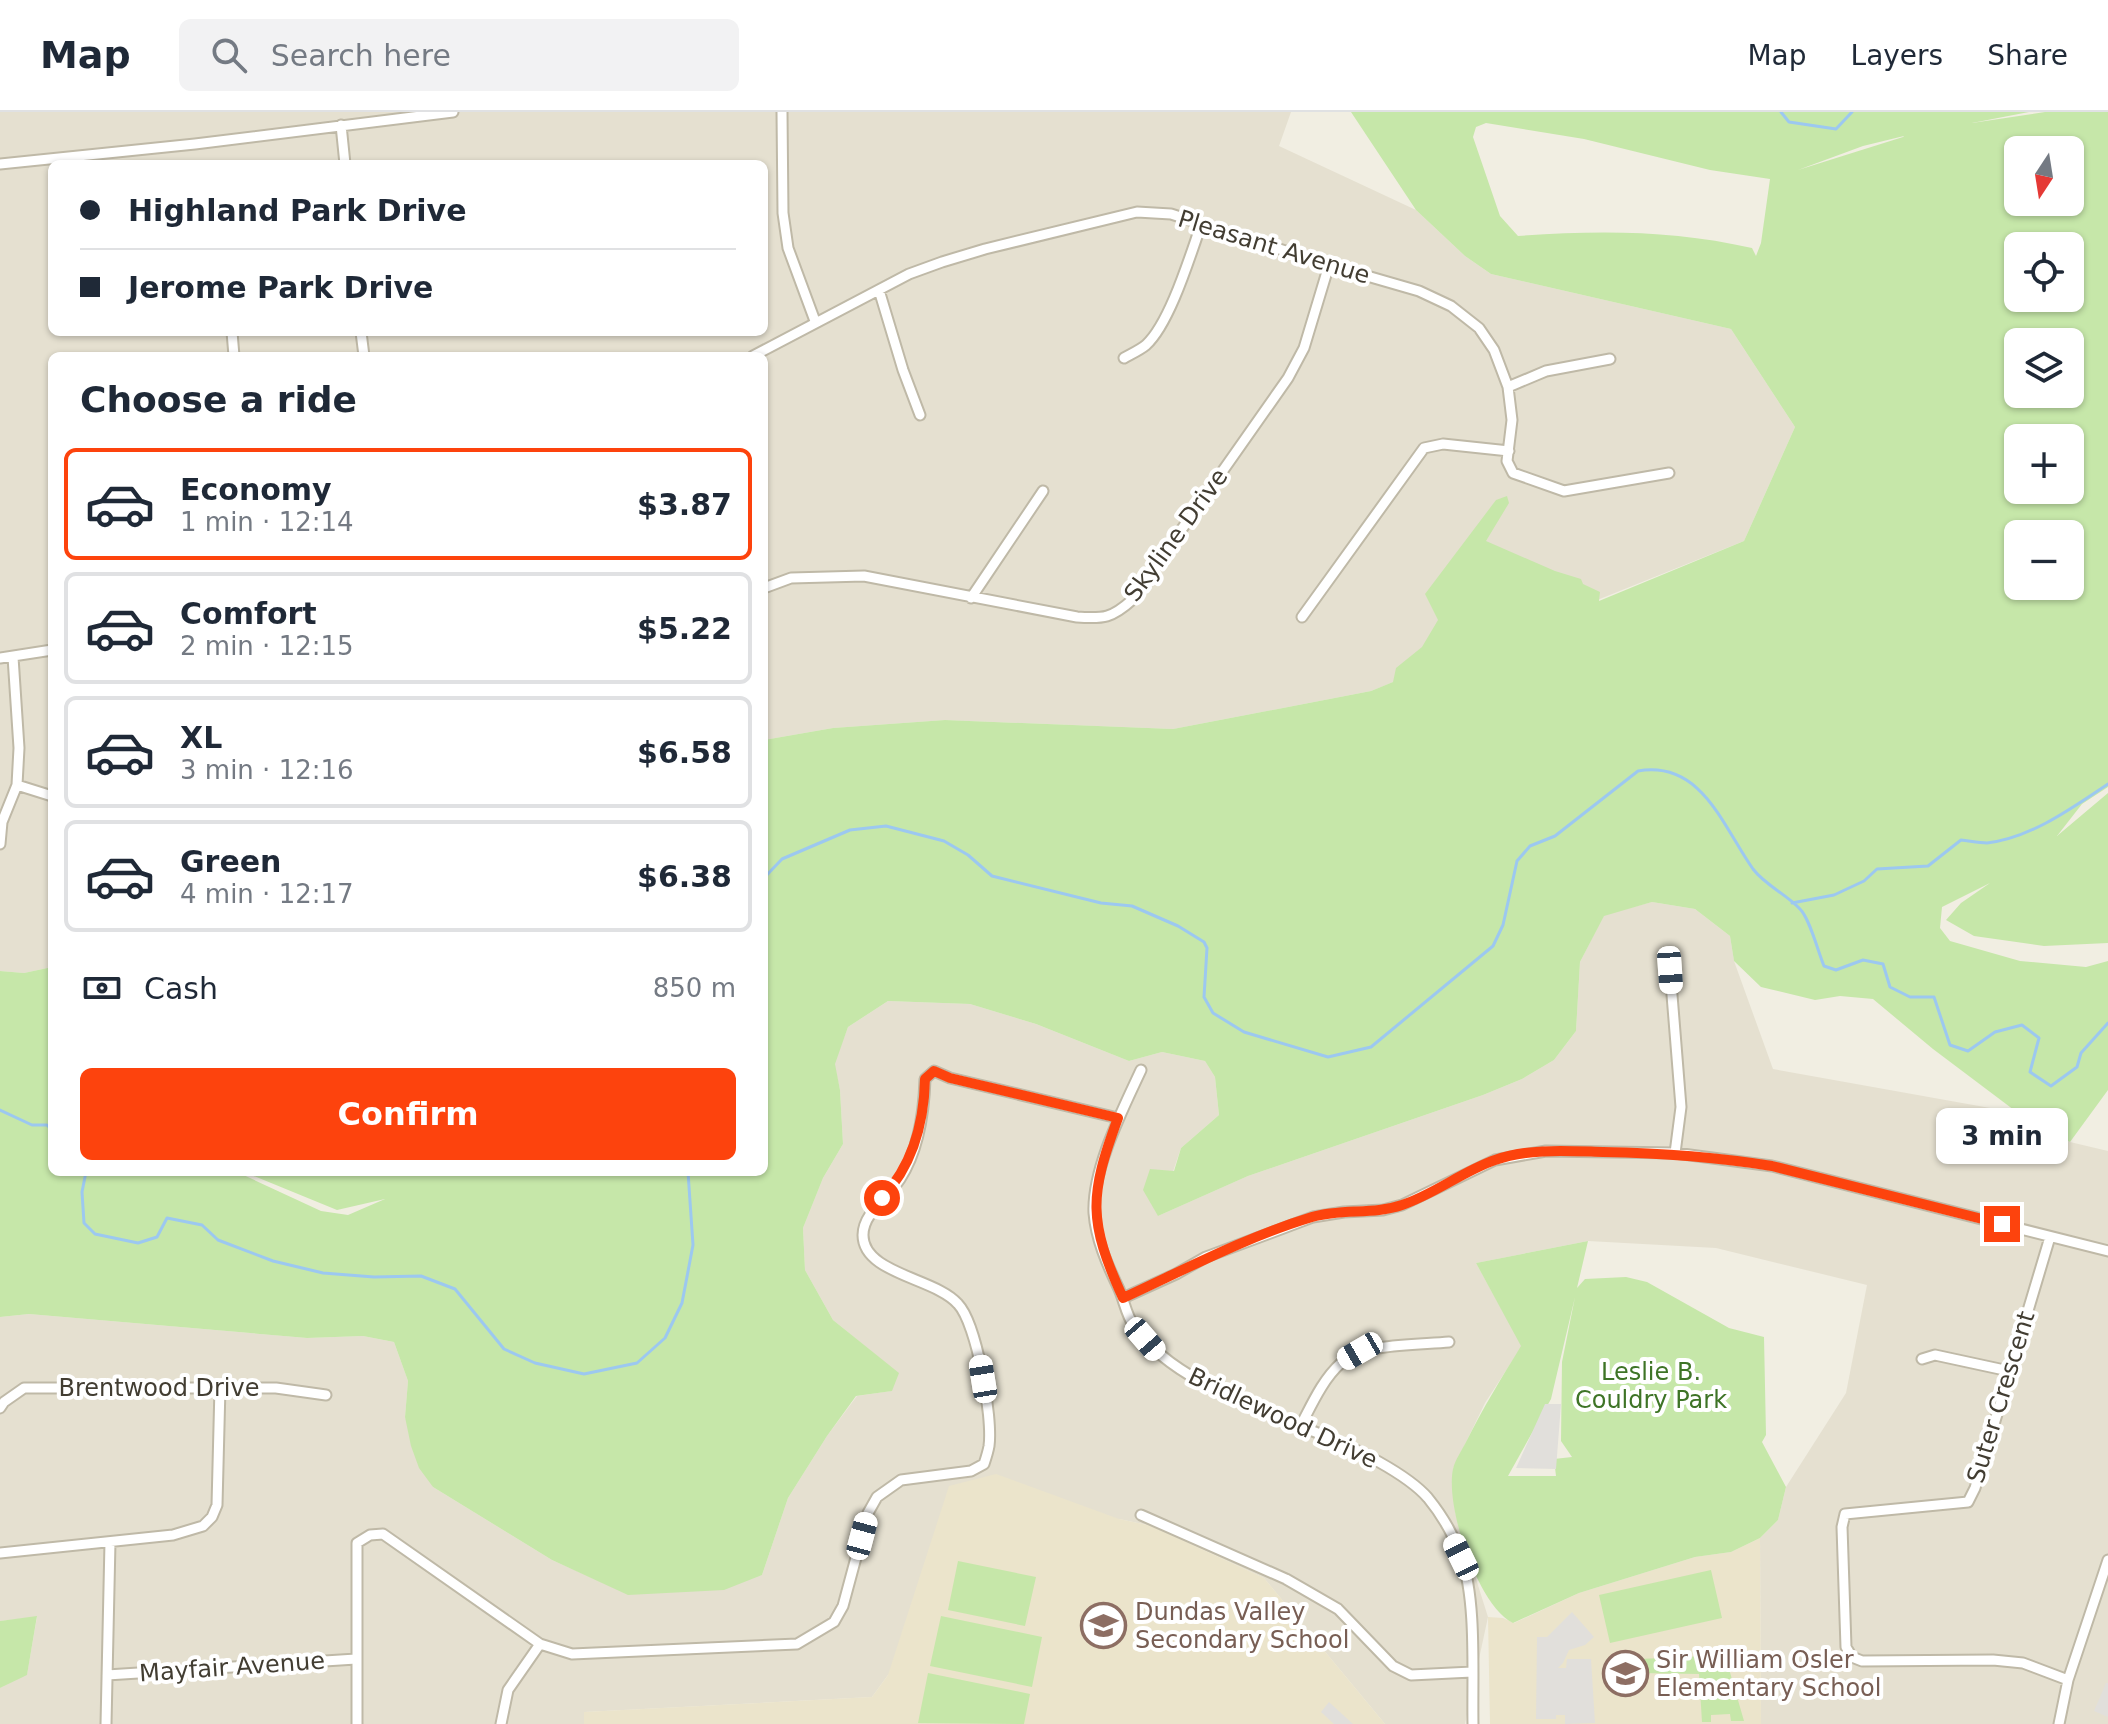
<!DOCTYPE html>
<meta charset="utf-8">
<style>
:root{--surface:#fff;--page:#f2f2f3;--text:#1f2937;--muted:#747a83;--line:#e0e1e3;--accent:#fd430d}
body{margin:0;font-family:"DejaVu Sans",sans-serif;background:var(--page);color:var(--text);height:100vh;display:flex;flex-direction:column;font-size:30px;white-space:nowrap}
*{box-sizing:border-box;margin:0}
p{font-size:26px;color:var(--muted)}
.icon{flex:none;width:44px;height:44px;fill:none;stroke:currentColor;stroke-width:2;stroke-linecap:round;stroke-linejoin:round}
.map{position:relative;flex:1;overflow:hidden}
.drawer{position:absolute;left:48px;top:240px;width:720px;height:824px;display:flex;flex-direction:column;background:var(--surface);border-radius:12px;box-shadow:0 2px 6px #0004}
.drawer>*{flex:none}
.guide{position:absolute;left:48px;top:48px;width:720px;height:176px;border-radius:12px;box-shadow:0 2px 6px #0004;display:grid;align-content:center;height:176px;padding:0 32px;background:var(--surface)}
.needle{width:52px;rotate:192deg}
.tools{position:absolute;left:2004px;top:24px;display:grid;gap:16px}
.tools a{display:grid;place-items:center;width:80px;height:80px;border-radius:12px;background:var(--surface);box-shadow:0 2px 6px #0004;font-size:40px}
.end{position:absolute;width:36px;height:36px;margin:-18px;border:10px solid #fd430d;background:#fff;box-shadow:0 0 0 4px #fff}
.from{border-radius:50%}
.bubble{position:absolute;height:56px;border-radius:12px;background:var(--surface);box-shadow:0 2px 6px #0004;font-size:26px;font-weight:700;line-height:56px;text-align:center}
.car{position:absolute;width:24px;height:48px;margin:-24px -12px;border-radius:10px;box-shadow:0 0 6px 2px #0007;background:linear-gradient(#fff 24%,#345 0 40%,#fff 0 76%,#345 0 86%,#fff 0)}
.guide b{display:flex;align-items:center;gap:28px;height:76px;font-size:30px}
.guide b+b{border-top:2px solid var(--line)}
.guide i{width:20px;height:20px;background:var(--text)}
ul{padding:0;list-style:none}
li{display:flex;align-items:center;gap:24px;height:112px;margin:0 16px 12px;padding:0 16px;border:4px solid var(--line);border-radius:12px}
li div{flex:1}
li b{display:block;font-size:30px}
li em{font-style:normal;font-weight:700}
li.on{border-color:var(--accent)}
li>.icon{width:72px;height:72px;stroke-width:1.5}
h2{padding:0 32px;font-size:36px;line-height:96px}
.pay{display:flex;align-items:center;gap:20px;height:88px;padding:0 32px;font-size:30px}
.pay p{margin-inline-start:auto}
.primary-button{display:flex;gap:16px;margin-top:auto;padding:16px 32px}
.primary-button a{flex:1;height:92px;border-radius:12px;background:var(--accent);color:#fff;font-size:32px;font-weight:700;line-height:92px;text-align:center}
header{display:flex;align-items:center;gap:48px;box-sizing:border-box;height:112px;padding:0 40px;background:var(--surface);border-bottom:2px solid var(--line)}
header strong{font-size:38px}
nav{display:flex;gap:44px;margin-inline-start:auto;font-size:28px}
.search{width:560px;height:72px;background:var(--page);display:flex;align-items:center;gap:20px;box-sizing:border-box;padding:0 28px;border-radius:12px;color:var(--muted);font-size:30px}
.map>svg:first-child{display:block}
.residential{fill:#e5e0d0;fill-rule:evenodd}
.education{fill:#ebe4cb}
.green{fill:#c6e7a9;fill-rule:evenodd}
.parking{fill:#e1dfdb}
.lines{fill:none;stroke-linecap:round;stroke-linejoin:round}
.stream{stroke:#9cc8f0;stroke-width:3}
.minor-casing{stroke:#bfb9a7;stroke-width:13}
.minor{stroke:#fff;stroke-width:9}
.route{stroke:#fd430d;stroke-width:10}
.labels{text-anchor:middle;stroke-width:8;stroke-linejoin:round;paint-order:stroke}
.street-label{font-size:24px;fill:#423d32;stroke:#fff}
.park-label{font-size:24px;fill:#3e7426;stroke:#fff}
.education-label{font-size:24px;fill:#785e54;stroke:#fff;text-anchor:start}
</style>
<header>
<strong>Map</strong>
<div class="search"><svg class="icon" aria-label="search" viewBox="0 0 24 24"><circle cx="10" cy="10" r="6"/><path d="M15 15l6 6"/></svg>Search here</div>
<nav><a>Map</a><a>Layers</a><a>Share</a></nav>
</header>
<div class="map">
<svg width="2108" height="1612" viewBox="0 0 2108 1612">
<rect width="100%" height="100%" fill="#f1eee2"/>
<!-- residential -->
<path class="residential" d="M0,0H1291L1279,34L1416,98L1465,144L1491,162L1731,217L1795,315L1744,429L1371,579L1173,617L945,608L833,616L764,628V244H52V855L24,861L0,859ZM52,52H764V220H52Z
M1652,790L1695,797L1730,824L1734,849L1773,957L2018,1001L2070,1030L2108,1039V1612H1761L1760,1426L1778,1408L1786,1375L1846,1281L1867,1173L1716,1136L1588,1129L1476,1151L1522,1234L1485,1291L1453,1357L1455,1400L1488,1505L1465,1612H1385L1264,1466L1152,1414L1119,1407L888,1563L872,1585L585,1600L584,1612H0V1576L27,1562L37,1505L0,1509V1205L29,1202L307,1226L363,1224L394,1230L408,1269L405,1305L433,1375L552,1448L628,1482L762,1463L788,1386L827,1324L857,1284L891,1279L898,1261L833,1208L805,1158L803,1116L823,1066L843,1032L840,978L834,952L848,915L888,889L970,892L1036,912L1129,949L1162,940L1205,949L1215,965L1219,1003L1181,1036L1158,1104L1248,1064L1483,983L1522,967L1554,948L1576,919L1580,850L1604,803Z"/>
<!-- education -->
<path class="education" d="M996,1362L1119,1407L1152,1414L1264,1466L1385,1612H584V1600L872,1585L888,1563L949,1374Z
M1760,1426L1761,1612H1490L1488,1505L1503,1506L1514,1511L1579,1481L1695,1445L1731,1440Z"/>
<!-- green -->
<path class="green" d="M1351,0H2029L1972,11L2045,0H2108V675L2082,692L2057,724L2108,681V831L2044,834L1974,824L1946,808L1961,791L1990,771L1942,795L1940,816L1950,829L2020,849L2086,855L2108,849V978L2070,1030L2018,1001L1933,937L1873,887L1840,884L1815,888L1761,875L1734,849L1730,824L1695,797L1652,790L1604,804L1580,850L1576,919L1554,948L1522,967L1483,983L1248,1064L1158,1104L1143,1078L1150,1057L1174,1059L1181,1036L1219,1003L1215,965L1205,949L1162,940L1129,949L1036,912L970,892L888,889L848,915L835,952L840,978L843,1032L823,1066L803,1116L805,1158L833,1208L899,1261L892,1279L856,1284L827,1324L788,1386L762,1463L724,1478L628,1483L552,1448L433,1375L419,1356L411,1334L405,1305L408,1269L394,1230L363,1224L307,1226L29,1202L0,1205V859L24,861L52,855V1060H237L321,1099L348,1103L385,1087L337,1098L244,1060H764V628L833,616L945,608L1173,617L1371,579L1393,570L1396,556L1422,535L1438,508L1425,482L1496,388L1507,384L1509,391L1486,429L1555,459L1581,467L1583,472L1600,480L1599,489L1744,429L1795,315L1731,217L1491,162L1465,144L1416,98ZM1486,11L1584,27L1710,58L1770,67L1761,131L1756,144L1752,136C1674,118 1598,118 1518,124L1500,104L1473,25L1476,15ZM1904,24L1903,25L1798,58L1863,34ZM2018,38H2070V90H2018ZM2018,134H2070V186H2018ZM2018,230H2070V282H2018ZM2018,326H2070V378H2018ZM2018,422H2070V474H2018Z
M1588,1129L1577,1176L1585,1167L1626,1165L1647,1170L1729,1216L1764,1225L1766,1323L1762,1330L1786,1375L1778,1408L1760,1426L1731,1440L1695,1445L1579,1481L1513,1511C1478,1494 1445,1395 1453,1357C1455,1348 1462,1338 1466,1330C1483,1296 1502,1265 1521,1234L1476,1151ZM1575,1185L1562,1250L1561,1329L1572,1345L1554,1347L1556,1364H1508L1551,1287Z
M958,1449L1036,1465L1025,1514L948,1498Z
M1711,1458L1722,1506L1610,1531L1599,1483Z
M37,1504L27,1563L0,1576V1509Z
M941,1504L1042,1525L1032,1575L930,1554Z
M1725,1543L1744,1609H1731L1730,1602L1711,1603V1610H1702L1699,1562L1640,1561L1639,1547Z
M928,1561L1030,1582L1024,1612L918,1611Z"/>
<!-- parking -->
<path class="parking" d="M1545,1292H1561L1556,1357L1516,1356Z
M1572,1500L1594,1525L1585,1533L1569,1538L1563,1551L1558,1556H1566L1567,1547H1591L1595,1611L1565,1612V1603H1556V1607H1536L1537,1525H1547Z
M2106,1571H2108V1605L2094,1599Z
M1329,1590L1353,1612H1334L1321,1600Z"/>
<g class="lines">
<!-- stream -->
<path class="stream" d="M1781,0L1789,10L1836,17L1852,0
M764,766L782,747L850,718L886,714L944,729L968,743L992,764L1101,791L1132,794L1178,814L1204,830L1207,836L1204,885L1213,901L1244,920L1328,945L1371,935L1493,834L1503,813L1517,749L1530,734L1555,724L1638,659C1702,648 1723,715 1753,757C1765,773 1786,782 1800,797C1810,807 1818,840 1824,854L1836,858L1863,848L1883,852L1890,875L1910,885H1934L1950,933L1968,939L1995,920L2022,913L2039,926L2030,960L2051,974L2077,955L2081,941L2108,911
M1792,791L1834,783L1864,769L1877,757L1928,754L1961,728C1970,729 1979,731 1987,731C2031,726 2072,696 2108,672
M0,998L32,1013H47L52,1018
M86,1060L82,1080L84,1111L95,1122L138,1131L157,1125L167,1106L202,1113L218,1128L273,1149L323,1161L374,1165L421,1164L455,1177L504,1237L535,1251L584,1262L637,1251L665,1226L682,1191L693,1133L688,1060"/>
<defs>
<path id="minor" d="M782,0L783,101L788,136L815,209
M341,13L345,52
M0,52L195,32L453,0
M879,178L903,258L920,303
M232,220L234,244
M361,220L364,244
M753,244L909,162L942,150L985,137L1137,100L1171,102L1329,153L1419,179L1451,194L1479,216L1494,238L1508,275L1512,308L1507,349L1513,361L1564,379L1669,361
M1124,246C1131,242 1140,238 1146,233C1170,211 1190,144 1201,113
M1508,275L1546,259L1610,247
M764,476L791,466L864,464L1077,505C1104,507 1112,506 1132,488L1288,266L1304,236L1329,153
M971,486L1043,379
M1302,505L1424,336L1443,332L1509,339
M0,546L52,538
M17,673L52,684
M0,732L2,710L17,673L19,636L13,545
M1670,858L1681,995L1675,1041
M1141,958C1123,997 1092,1057 1094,1101C1096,1127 1107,1152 1118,1175C1124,1187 1126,1203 1134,1214C1181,1283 1307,1308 1379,1350C1395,1359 1416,1372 1428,1386C1441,1402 1454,1424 1461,1444C1477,1489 1472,1563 1473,1612
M2050,1125L1975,1376L1968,1390L1845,1402L1842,1415L1846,1535L1852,1545L1862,1549L1993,1548L2023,1551L2068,1568
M1123,1186L1176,1162L1206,1145L1313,1105L1344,1100L1383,1098L1402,1093L1495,1048L1546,1039L1675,1041L1772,1054L2108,1139
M1922,1247L1935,1243L2009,1259
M0,1296L4,1290L24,1276H276L326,1283
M1301,1313C1312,1292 1323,1267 1341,1251C1363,1231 1419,1233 1449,1230
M1141,1403L1286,1467L1338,1497L1393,1554L1411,1563L1472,1560
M0,1441L173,1423L203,1414L212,1405L217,1393L220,1275
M107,1563L356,1547
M106,1612L110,1430
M357,1612V1431L370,1423L383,1422L540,1532L572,1542L797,1532L834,1510L843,1494L868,1401L877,1385L901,1368L971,1359L984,1352C986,1346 988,1340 989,1334C993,1306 977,1212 958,1192C936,1166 863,1162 863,1123C863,1101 889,1084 900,1067C918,1039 924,1000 925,967L934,959L950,966L1118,1006
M501,1612L508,1578L540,1532
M2059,1612L2068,1568L2108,1448"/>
</defs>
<!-- minor casing -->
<use href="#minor" class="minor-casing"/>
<!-- minor -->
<use href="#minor" class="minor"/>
</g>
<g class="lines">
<!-- route -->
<path class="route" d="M882,1086C913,1053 924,1012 925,967L934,959L950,966L1118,1006C1089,1084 1088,1109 1123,1186C1186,1157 1246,1125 1312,1105C1342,1096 1373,1103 1402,1093C1435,1082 1463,1059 1495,1048C1529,1036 1568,1039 1603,1040C1660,1041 1716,1045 1772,1054L2002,1112"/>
</g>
<!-- icons -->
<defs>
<symbol id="school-ring" viewBox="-11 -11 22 22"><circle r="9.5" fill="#fff" stroke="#8d6e63" stroke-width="1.5"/><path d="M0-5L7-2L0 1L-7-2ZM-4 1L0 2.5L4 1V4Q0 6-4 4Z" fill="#8d6e63"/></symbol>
</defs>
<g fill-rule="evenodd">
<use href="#school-ring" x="1078" y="1488" width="51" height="51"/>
<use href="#school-ring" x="1600" y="1536" width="51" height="51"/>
</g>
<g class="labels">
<!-- street labels -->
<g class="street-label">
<text transform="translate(1274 135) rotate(17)" y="8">Pleasant Avenue</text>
<text transform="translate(1176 423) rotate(-54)" y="8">Skyline Drive</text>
<text x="159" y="1284">Brentwood Drive</text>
<text transform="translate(2001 1285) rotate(-73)" y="8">Suter Crescent</text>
<text transform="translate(1283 1306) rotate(25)" y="8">Bridlewood Drive</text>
<text transform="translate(232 1555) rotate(-4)" y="8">Mayfair Avenue</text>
</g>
<!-- park labels -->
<g class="park-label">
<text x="1651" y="1268">Leslie B.<tspan x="1651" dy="28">Couldry Park</tspan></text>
</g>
<!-- education labels -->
<g class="education-label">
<text x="1135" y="1508">Dundas Valley<tspan x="1135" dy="28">Secondary School</tspan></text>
<text x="1656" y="1556">Sir William Osler<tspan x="1656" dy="28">Elementary School</tspan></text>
</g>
</g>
</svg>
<div class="tools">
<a><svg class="needle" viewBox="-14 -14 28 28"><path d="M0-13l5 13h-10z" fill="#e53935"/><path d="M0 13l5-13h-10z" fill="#747a83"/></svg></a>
<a><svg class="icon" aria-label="locate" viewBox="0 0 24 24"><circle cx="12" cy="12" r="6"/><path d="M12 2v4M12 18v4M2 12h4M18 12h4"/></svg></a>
<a><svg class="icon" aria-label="layers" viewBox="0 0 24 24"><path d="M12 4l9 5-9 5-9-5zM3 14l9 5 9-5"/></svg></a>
<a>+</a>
<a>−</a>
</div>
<i class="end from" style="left:882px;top:1086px"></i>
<i class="end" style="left:2002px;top:1112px"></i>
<div class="bubble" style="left:1936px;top:996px;width:132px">3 min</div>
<i class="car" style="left:1670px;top:858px;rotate:176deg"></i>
<i class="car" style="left:1145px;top:1227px;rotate:139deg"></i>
<i class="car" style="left:1360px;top:1239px;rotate:240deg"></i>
<i class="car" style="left:983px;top:1267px;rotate:351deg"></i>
<i class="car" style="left:862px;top:1424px;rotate:15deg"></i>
<i class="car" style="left:1461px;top:1445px;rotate:334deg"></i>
<div class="guide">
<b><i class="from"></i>Highland Park Drive</b>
<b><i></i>Jerome Park Drive</b>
</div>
<section class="drawer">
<h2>Choose a ride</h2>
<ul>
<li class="on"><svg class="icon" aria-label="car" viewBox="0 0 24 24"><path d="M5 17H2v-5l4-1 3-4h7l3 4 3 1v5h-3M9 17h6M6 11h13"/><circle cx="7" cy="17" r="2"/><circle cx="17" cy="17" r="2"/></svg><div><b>Economy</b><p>1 min · 12:14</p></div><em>$3.87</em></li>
<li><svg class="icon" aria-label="car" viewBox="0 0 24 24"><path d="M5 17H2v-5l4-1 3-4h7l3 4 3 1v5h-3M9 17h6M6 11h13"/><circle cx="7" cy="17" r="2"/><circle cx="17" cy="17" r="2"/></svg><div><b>Comfort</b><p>2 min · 12:15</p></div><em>$5.22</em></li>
<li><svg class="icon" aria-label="car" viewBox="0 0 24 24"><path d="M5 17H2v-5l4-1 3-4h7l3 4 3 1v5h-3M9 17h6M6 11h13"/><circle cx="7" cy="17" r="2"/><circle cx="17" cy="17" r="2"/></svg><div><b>XL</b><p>3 min · 12:16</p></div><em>$6.58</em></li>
<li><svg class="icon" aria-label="car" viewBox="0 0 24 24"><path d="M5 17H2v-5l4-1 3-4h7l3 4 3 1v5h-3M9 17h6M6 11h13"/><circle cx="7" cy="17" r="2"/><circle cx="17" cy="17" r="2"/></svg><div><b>Green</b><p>4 min · 12:17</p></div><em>$6.38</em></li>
</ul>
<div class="pay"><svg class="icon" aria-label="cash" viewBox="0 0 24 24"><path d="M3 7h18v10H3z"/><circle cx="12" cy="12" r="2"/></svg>Cash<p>850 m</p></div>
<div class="primary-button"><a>Confirm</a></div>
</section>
</div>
